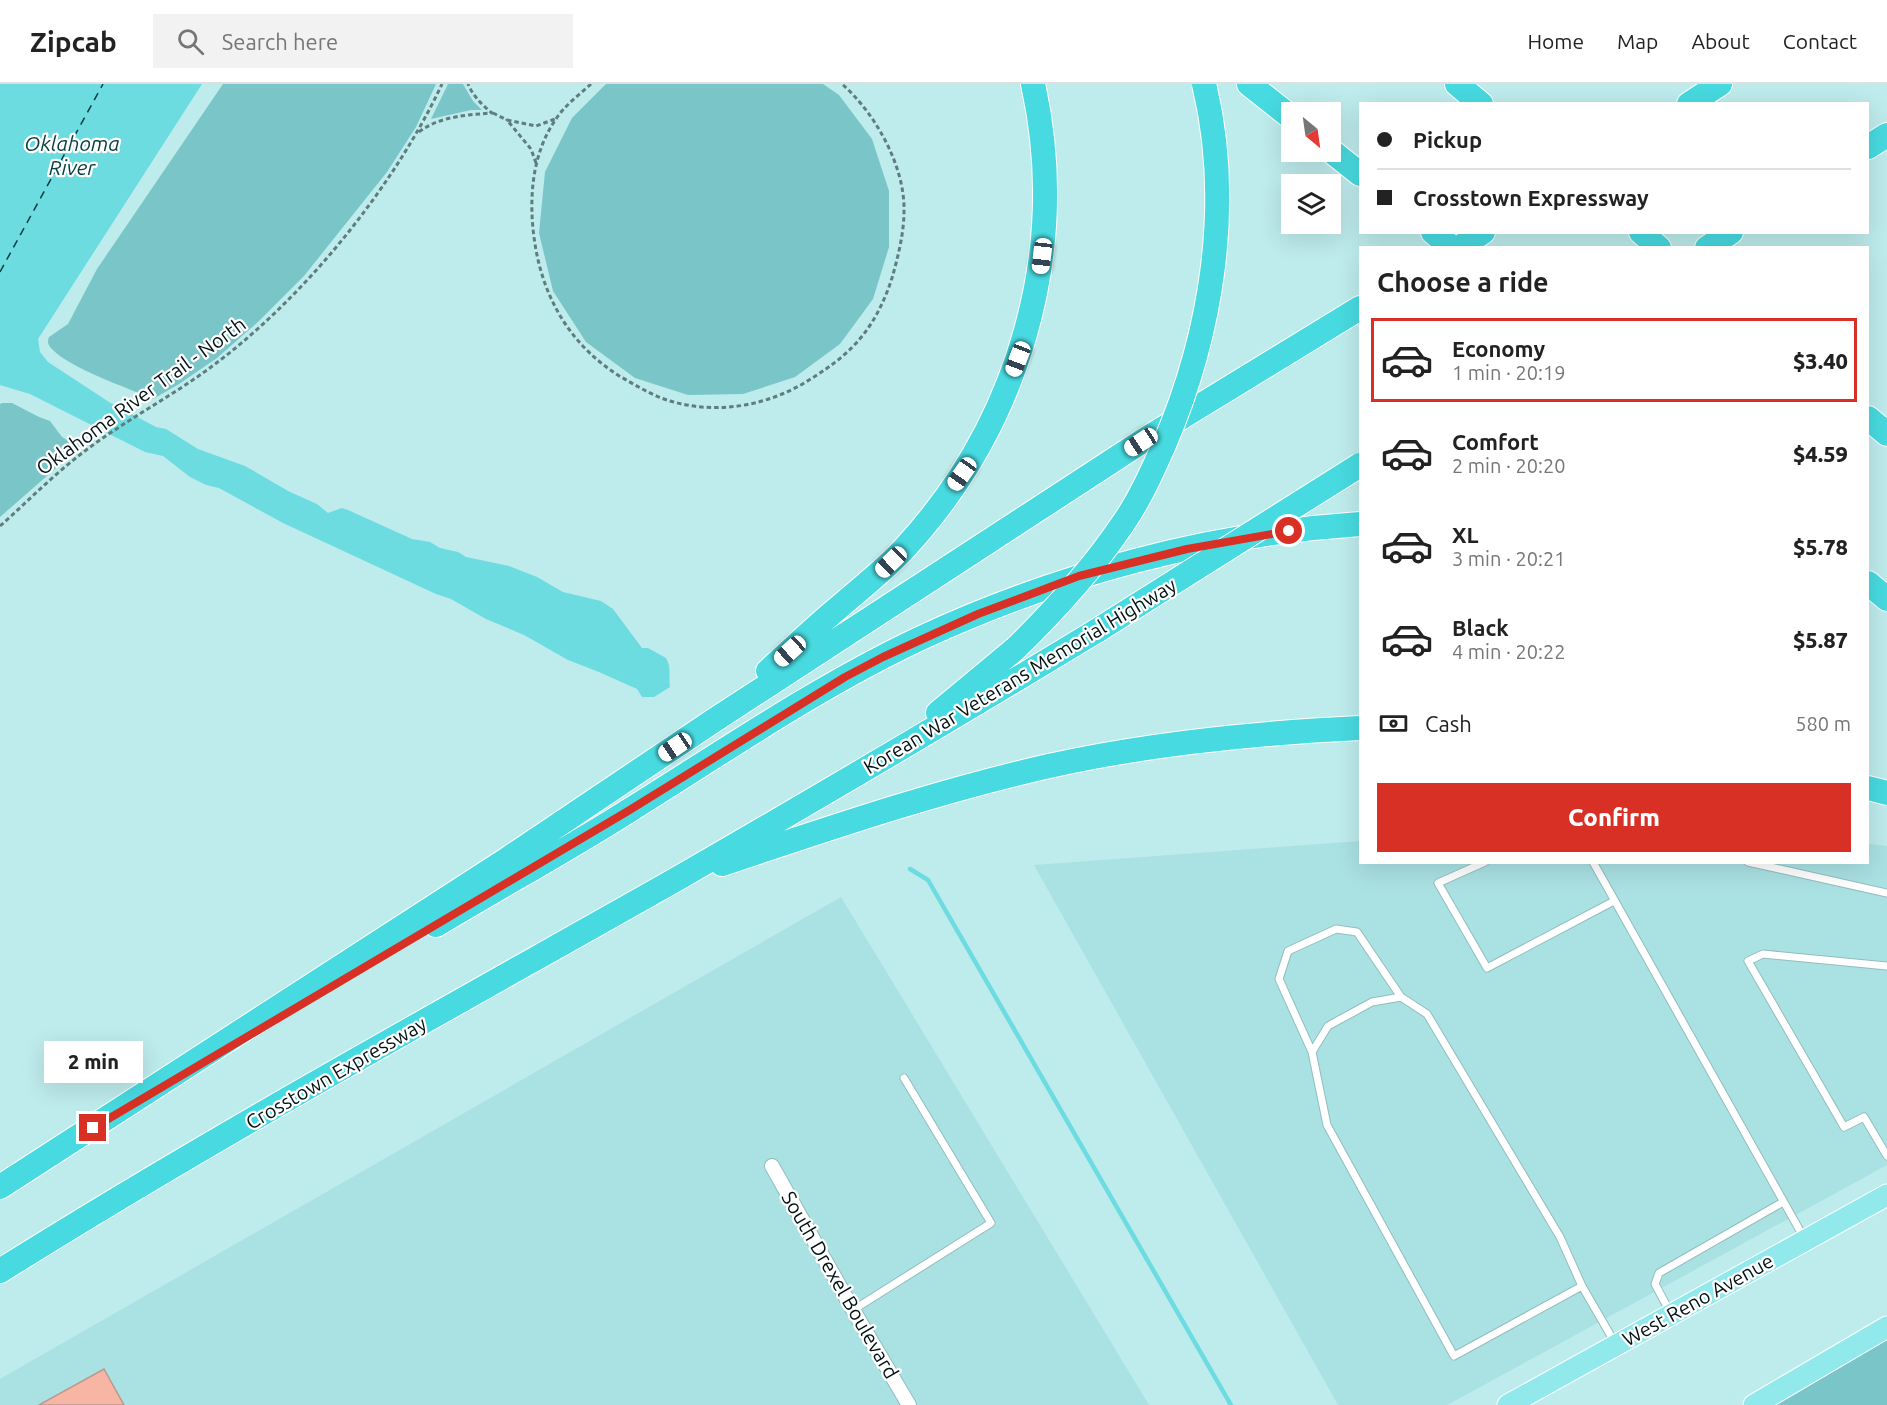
<!DOCTYPE html>
<meta charset="utf-8">
<style>
:root{--surface:#fff;--page:#f2f2f2;--text:#222;--muted:#767676;--line:#e0e0e0;--accent:#d93025}
body{margin:0;font-family:Ubuntu,sans-serif;background:var(--page);color:var(--text);height:100vh;display:flex;flex-direction:column;font-size:22px;white-space:nowrap}
*{box-sizing:border-box;margin:0}
p{font-size:20px;color:var(--muted)}
.icon{flex:none;width:33px;height:33px;fill:none;stroke:currentColor;stroke-width:2;stroke-linecap:round;stroke-linejoin:round}
.map{position:relative;flex:1;overflow:hidden}
.panel{position:absolute;left:1359px;top:162px;width:510px;height:618px;display:flex;flex-direction:column;background:var(--surface);border-radius:0px;box-shadow:0 6px 24px #0002}
.panel>*{flex:none}
.banner{position:absolute;left:1359px;top:18px;width:510px;height:132px;border-radius:0px;box-shadow:0 6px 24px #0002;display:grid;align-content:center;height:132px;padding:0 18px;background:var(--surface)}
.needle{width:39px;rotate:151deg}
.controls{position:absolute;left:1281px;top:18px;display:grid;gap:12px}
.controls a{display:grid;place-items:center;width:60px;height:60px;border-radius:0px;background:var(--surface);box-shadow:0 6px 24px #0002;font-size:30px}
.end{position:absolute;width:27px;height:27px;margin:-14px;border:8px solid #d93025;background:#fff;box-shadow:0 0 0 3px #fff}
.from{border-radius:50%}
.bubble{position:absolute;height:42px;border-radius:0px;background:var(--surface);box-shadow:0 6px 24px #0002;font-size:20px;font-weight:800;line-height:42px;text-align:center}
.car{position:absolute;width:18px;height:36px;margin:-18px -9px;border-radius:8px;box-shadow:0 0 4px 2px #0007;background:linear-gradient(#fff 24%,#345 0 40%,#fff 0 76%,#345 0 86%,#fff 0)}
.banner b{display:flex;align-items:center;gap:21px;height:57px;font-size:22px}
.banner b+b{border-top:2px solid var(--line)}
.banner i{width:15px;height:15px;background:var(--text)}
ul{padding:0;list-style:none}
li{display:flex;align-items:center;gap:18px;height:84px;margin:0 12px 9px;padding:0 6px;border:3px solid transparent;border-radius:0px}
li div{flex:1}
li b{display:block;font-size:22px}
li em{font-style:normal;font-weight:800}
li.active{border-color:var(--accent)}
li>.icon{width:54px;height:54px;stroke-width:1.5}
h2{padding:0 18px;font-size:27px;line-height:72px}
.pay{display:flex;align-items:center;gap:15px;height:66px;padding:0 18px;font-size:22px}
.pay p{margin-inline-start:auto}
.cta{display:flex;gap:12px;margin-top:auto;padding:12px 18px}
.cta a{flex:1;height:69px;border-radius:0px;background:var(--accent);color:#fff;font-size:24px;font-weight:800;line-height:69px;text-align:center}
header{display:flex;align-items:center;gap:36px;box-sizing:border-box;height:84px;padding:0 30px;background:var(--surface);border-bottom:2px solid var(--line)}
header strong{font-size:28px}
nav{display:flex;gap:33px;margin-inline-start:auto;font-size:21px}
.search{width:420px;height:54px;background:var(--page);display:flex;align-items:center;gap:15px;box-sizing:border-box;padding:0 21px;border-radius:0px;color:var(--muted);font-size:22px}
.map>svg:first-child{display:block}
.built{fill:#aae1e3}
.green{fill:#7ac5c8}
.water{fill:#6cdce1}
.lines{fill:none;stroke-linecap:round;stroke-linejoin:round}
.stream{stroke:#6cdce1;stroke-width:4.5}
.ferry{stroke:#083f41;stroke-width:1.5;stroke-dasharray:8 6;stroke-linecap:butt}
.building{fill:#f7b5a3;stroke:#bc978e;stroke-width:1.5}
.service-casing{stroke:#92bdbf;stroke-width:9}
.minor-casing{stroke:#92bdbf;stroke-width:16}
.primary-casing{stroke:#fff;stroke-width:23}
.motorway-casing{stroke:#fff;stroke-width:26}
.path{stroke:#5f7d7e;stroke-width:3;stroke-dasharray:4.5 3;stroke-linecap:butt}
.service{stroke:#fff;stroke-width:7}
.minor{stroke:#fff;stroke-width:14}
.primary{stroke:#91e9ec;stroke-width:21}
.motorway{stroke:#47dae0;stroke-width:24}
.motorway-bridge-casing{stroke:#fff;stroke-width:26;stroke-linecap:butt}
.motorway-bridge{stroke:#47dae0;stroke-width:24}
.route{stroke:#d93025;stroke-width:8}
.labels{text-anchor:middle;stroke-width:4.5;stroke-linejoin:round;paint-order:stroke}
.street-label{font-size:20px;fill:#021112;stroke:#fff}
.water-label{font-size:21px;font-style:italic;fill:#083f41;stroke:#fff}
</style>
<header>
<strong>Zipcab</strong>
<div class="search"><svg class="icon" aria-label="search" viewBox="0 0 24 24"><circle cx="10" cy="10" r="6"/><path d="M15 15l6 6"/></svg>Search here</div>
<nav><a>Home</a><a>Map</a><a>About</a><a>Contact</a></nav>
</header>
<div class="map">
<svg width="1887" height="1321" viewBox="0 0 1887 1321">
<rect width="100%" height="100%" fill="#beebec"/>
<!-- built -->
<path class="built" d="M1360,757V778H1868V760L1887,762V1081L1447,1321H1338L1034,781Z
M841,813L1149,1321H0V1295Z"/>
<!-- green -->
<path class="green" d="M223,0H436L416,43L387,88L304,192L259,237L217,274L179,300L153,315C126,303 71,285 52,265C48,261 47,258 49,253L68,240L97,185Z
M448,0H463L473,17L482,26H471L431,35Z
M606,0H823L839,11L872,55L889,107V163L873,215L840,260L795,293L743,310L688,311L635,294L586,258L553,207L539,149L545,88L572,34Z
M2,319H12L39,333L50,337L62,353L72,359L77,356H88L0,433V320Z
M1887,1256V1321H1773Z"/>
<!-- water -->
<path class="water" d="M0,0H202L38,255L40,268L48,278L109,318L156,343L166,345L198,365L245,382L290,408L317,420L328,429L342,424L348,426L412,455L430,458L440,464L458,468L466,473L509,482L537,493L563,508L601,517L613,525L642,564H648L666,574C672,584 668,592 670,603L654,613H642L637,605L599,588L568,576L524,551L486,535L451,515L436,510L283,439L219,404L206,401L190,393L163,372L145,368L30,310L0,301Z"/>
<g class="lines">
<!-- stream -->
<path class="stream" d="M910,785L928,796L1231,1321"/>
<!-- ferry -->
<path class="ferry" d="M0,188L103,0"/>
</g>
<!-- building -->
<path class="building" d="M104,1285L124,1321H39Z"/>
<g class="lines">
<defs>
<path id="service" d="M1485,778L1438,799L1487,884L1614,817
M1593,778L1804,1154
M1748,778L1887,809
M1887,882L1763,870L1748,877L1844,1043L1864,1033L1887,1072
M1312,968L1279,895L1288,867L1336,845L1357,848L1401,913
M1582,1202L1560,1153L1427,930L1401,913L1372,918L1328,942L1312,968L1327,1041L1454,1272L1582,1202L1615,1259
M853,1226L991,1139L904,994
M1670,1228L1655,1200L1659,1189L1783,1118"/>
<path id="minor" d="M772,1082L853,1226L909,1321"/>
<path id="primary" d="M1508,1321L1887,1111
M1754,1321L1887,1243"/>
<path id="motorway" d="M1249,0L1292,34
M1457,0L1481,20
M1689,20L1720,0
M1868,63L1887,51
M1330,66L1360,90
M1433,148L1452,164
M1641,148L1659,164
M1459,164L1483,148
M1707,164L1731,148
M1868,334L1887,350
M1868,499L1887,515
M768,587C791,566 814,544 838,524C860,505 883,487 903,466C1019,341 1070,167 1033,0
M938,629L1015,565
M1868,704L1887,709
M722,780C830,744 938,707 1049,682C1152,659 1256,649 1360,644
M436,841C501,802 567,766 630,726C726,666 819,602 921,554C1059,490 1209,450 1360,440
M0,1103L506,776L713,637L1141,358L1360,224
M0,1187C220,1049 449,924 675,796C817,714 958,631 1098,546"/>
</defs>
<!-- service casing -->
<use href="#service" class="service-casing"/>
<!-- minor casing -->
<use href="#minor" class="minor-casing"/>
<!-- primary casing -->
<use href="#primary" class="primary-casing"/>
<!-- motorway casing -->
<use href="#motorway" class="motorway-casing"/>
<!-- path -->
<path class="path" d="M591,0C579,11 565,21 556,35C530,72 528,122 536,166C546,220 574,264 621,293C637,302 653,312 670,317C717,331 768,322 809,296C827,285 844,273 858,257C874,239 885,216 892,194C898,173 904,149 904,127C905,82 875,29 842,0
M493,29L507,36
M419,48C440,32 467,31 492,29C482,21 473,12 468,0
M536,79L531,65L507,36L536,42L555,35
M0,442C24,421 46,398 71,378C113,343 163,318 207,286C301,218 393,105 442,0"/>
<!-- service -->
<use href="#service" class="service"/>
<!-- minor -->
<use href="#minor" class="minor"/>
<!-- primary -->
<use href="#primary" class="primary"/>
<!-- motorway -->
<use href="#motorway" class="motorway"/>
<defs>
<path id="motorway-bridge" d="M1098,546L1360,381
M1015,565C1054,527 1091,487 1122,441C1139,417 1152,388 1164,361C1212,249 1233,119 1204,0"/>
</defs>
<!-- motorway-bridge casing -->
<use href="#motorway-bridge" class="motorway-bridge-casing"/>
<!-- motorway-bridge -->
<use href="#motorway-bridge" class="motorway-bridge"/>
</g>
<g class="lines">
<!-- route -->
<path class="route" d="M93,1044L628,727L845,593L883,573L978,530L1079,492L1187,465L1289,447"/>
</g>
<g class="labels">
<!-- street labels -->
<g class="street-label">
<text transform="translate(141 312) rotate(-36)" y="7">Oklahoma River Trail - North</text>
<text transform="translate(1020 592) rotate(-31)" y="7">Korean War Veterans Memorial Highway</text>
<text transform="translate(336 989) rotate(-30)" y="7">Crosstown Expressway</text>
<text transform="translate(840 1201) rotate(60)" y="7">South Drexel Boulevard</text>
<text transform="translate(1698 1216) rotate(-29)" y="7">West Reno Avenue</text>
</g>
<!-- water labels -->
<g class="water-label">
<text x="72" y="67">Oklahoma<tspan x="72" dy="24">River</tspan></text>
</g>
</g>
</svg>
<div class="controls">
<a><svg class="needle" viewBox="-14 -14 28 28"><path d="M0-13l5 13h-10z" fill="#e53935"/><path d="M0 13l5-13h-10z" fill="#767676"/></svg></a>
<a><svg class="icon" aria-label="layers" viewBox="0 0 24 24"><path d="M12 4l9 5-9 5-9-5zM3 14l9 5 9-5"/></svg></a>
</div>
<i class="end from" style="left:1289px;top:447px"></i>
<i class="end" style="left:93px;top:1044px"></i>
<div class="bubble" style="left:44px;top:957px;width:99px">2 min</div>
<i class="car" style="left:1042px;top:172px;rotate:187deg"></i>
<i class="car" style="left:1018px;top:275px;rotate:201deg"></i>
<i class="car" style="left:1141px;top:358px;rotate:237deg"></i>
<i class="car" style="left:962px;top:390px;rotate:215deg"></i>
<i class="car" style="left:891px;top:478px;rotate:226deg"></i>
<i class="car" style="left:790px;top:567px;rotate:228deg"></i>
<i class="car" style="left:675px;top:663px;rotate:236deg"></i>
<div class="banner">
<b><i class="from"></i>Pickup</b>
<b><i></i>Crosstown Expressway</b>
</div>
<section class="panel">
<h2>Choose a ride</h2>
<ul>
<li class="active"><svg class="icon" aria-label="car" viewBox="0 0 24 24"><path d="M5 17H2v-5l4-1 3-4h7l3 4 3 1v5h-3M9 17h6M6 11h13"/><circle cx="7" cy="17" r="2"/><circle cx="17" cy="17" r="2"/></svg><div><b>Economy</b><p>1 min · 20:19</p></div><em>$3.40</em></li>
<li><svg class="icon" aria-label="car" viewBox="0 0 24 24"><path d="M5 17H2v-5l4-1 3-4h7l3 4 3 1v5h-3M9 17h6M6 11h13"/><circle cx="7" cy="17" r="2"/><circle cx="17" cy="17" r="2"/></svg><div><b>Comfort</b><p>2 min · 20:20</p></div><em>$4.59</em></li>
<li><svg class="icon" aria-label="car" viewBox="0 0 24 24"><path d="M5 17H2v-5l4-1 3-4h7l3 4 3 1v5h-3M9 17h6M6 11h13"/><circle cx="7" cy="17" r="2"/><circle cx="17" cy="17" r="2"/></svg><div><b>XL</b><p>3 min · 20:21</p></div><em>$5.78</em></li>
<li><svg class="icon" aria-label="car" viewBox="0 0 24 24"><path d="M5 17H2v-5l4-1 3-4h7l3 4 3 1v5h-3M9 17h6M6 11h13"/><circle cx="7" cy="17" r="2"/><circle cx="17" cy="17" r="2"/></svg><div><b>Black</b><p>4 min · 20:22</p></div><em>$5.87</em></li>
</ul>
<div class="pay"><svg class="icon" aria-label="cash" viewBox="0 0 24 24"><path d="M3 7h18v10H3z"/><circle cx="12" cy="12" r="2"/></svg>Cash<p>580 m</p></div>
<div class="cta"><a>Confirm</a></div>
</section>
</div>
